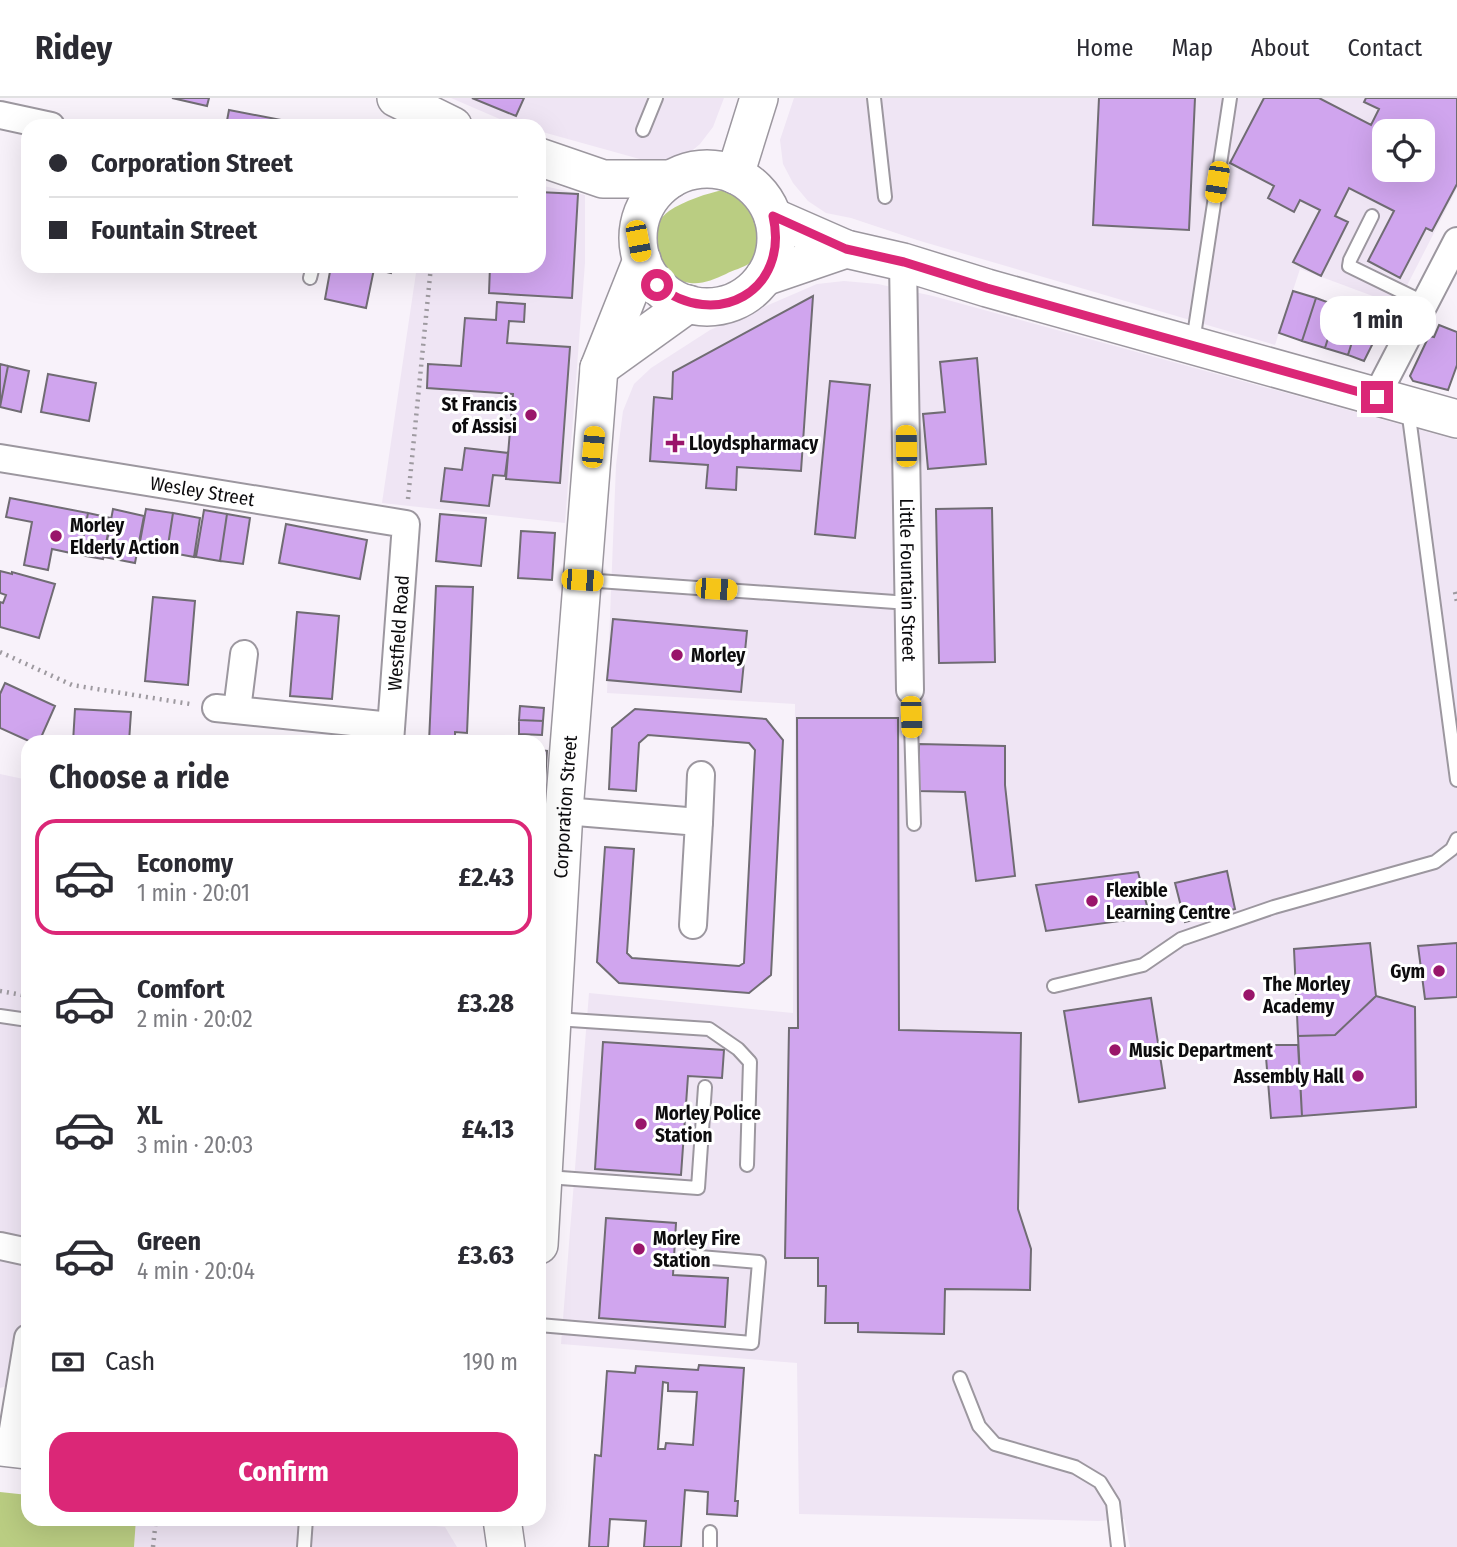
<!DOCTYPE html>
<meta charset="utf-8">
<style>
:root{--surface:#fff;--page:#f2f2f3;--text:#2b2b33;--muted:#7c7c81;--line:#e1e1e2;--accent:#db2777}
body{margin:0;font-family:"Fira Sans Condensed",sans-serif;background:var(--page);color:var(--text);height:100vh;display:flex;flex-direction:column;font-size:26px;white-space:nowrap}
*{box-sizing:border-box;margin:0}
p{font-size:23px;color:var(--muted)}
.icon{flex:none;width:38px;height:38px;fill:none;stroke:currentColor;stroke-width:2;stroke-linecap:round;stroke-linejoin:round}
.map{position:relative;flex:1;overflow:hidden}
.side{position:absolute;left:21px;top:637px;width:525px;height:791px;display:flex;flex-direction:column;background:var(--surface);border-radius:21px;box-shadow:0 7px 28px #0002}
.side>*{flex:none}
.guide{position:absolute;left:21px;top:21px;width:525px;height:154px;border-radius:21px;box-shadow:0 7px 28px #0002;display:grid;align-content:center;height:154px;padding:0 28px;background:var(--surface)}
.buttons{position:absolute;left:1372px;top:21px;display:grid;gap:14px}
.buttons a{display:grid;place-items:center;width:63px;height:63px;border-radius:14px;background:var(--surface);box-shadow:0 7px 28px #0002;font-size:35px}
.end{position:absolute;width:32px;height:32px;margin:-16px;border:9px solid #db2777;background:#fff;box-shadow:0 0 0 4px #fff}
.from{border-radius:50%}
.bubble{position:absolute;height:49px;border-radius:21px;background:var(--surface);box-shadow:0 7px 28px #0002;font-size:23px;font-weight:700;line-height:49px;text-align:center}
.car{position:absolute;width:21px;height:42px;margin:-21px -10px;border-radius:9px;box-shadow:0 0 5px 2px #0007;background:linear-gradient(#f5c518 24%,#345 0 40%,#f5c518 0 76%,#345 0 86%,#f5c518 0)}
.guide b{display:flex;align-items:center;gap:24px;height:66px;font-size:26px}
.guide b+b{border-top:2px solid var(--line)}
.guide i{width:18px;height:18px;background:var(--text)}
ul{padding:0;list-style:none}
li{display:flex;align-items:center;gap:21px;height:116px;margin:0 14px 10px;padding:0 14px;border:4px solid transparent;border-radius:21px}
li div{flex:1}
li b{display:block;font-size:26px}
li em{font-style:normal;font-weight:700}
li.on{border-color:var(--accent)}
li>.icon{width:63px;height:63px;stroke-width:1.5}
h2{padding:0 28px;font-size:32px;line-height:84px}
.pay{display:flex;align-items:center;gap:18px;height:77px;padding:0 28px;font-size:26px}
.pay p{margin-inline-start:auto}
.action{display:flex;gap:14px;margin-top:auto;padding:14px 28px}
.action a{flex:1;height:80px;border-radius:21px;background:var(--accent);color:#fff;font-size:28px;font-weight:700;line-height:80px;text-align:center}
header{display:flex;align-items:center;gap:42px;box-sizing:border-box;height:98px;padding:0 35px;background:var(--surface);border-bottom:2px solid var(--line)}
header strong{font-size:33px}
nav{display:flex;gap:38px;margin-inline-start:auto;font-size:24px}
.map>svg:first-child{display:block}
.built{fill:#efe5f4;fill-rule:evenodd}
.green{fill:#bacd82}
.building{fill:#d0a5ee;stroke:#706c73;stroke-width:2;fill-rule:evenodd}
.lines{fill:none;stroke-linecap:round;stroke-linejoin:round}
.lane-casing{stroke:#9c979f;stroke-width:16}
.street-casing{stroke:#9c979f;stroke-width:30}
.secondary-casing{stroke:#9c979f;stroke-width:40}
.path{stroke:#9e9aa0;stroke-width:4.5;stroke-dasharray:2 5;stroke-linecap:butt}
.lane{stroke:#fff;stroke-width:12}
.street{stroke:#fff;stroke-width:26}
.secondary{stroke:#fff;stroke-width:37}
.route{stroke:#db2777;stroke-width:9}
.poi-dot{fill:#99156a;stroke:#fff;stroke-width:2.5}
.labels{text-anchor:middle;stroke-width:6;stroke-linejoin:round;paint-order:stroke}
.poi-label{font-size:19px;font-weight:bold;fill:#0d0c0e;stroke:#fff;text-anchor:start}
.street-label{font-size:19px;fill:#0d0c0e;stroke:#fff}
</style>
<header>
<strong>Ridey</strong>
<nav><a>Home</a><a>Map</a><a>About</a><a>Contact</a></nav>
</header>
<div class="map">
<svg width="1457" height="1449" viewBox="0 0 1457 1449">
<rect width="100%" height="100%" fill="#f8f2fa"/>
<!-- built -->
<path class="built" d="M451,0H724L713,29L700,46L687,57L672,63L654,65L539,33V28H519L509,25Z
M794,0H1457V90L1397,207L1300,171L1275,247L917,142L851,120L826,115L808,103L793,85L783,66L780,42ZM1384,33H1423V72H1384Z
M539,87L585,97V165L565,425L382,405L417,168H539Z
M844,183L878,186L933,198L1457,342V1449H1130L1124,1421L1099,1423L799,1416L797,1265L561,1246L589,895L793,915L795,606L607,595L616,367L623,313L634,286L651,270L710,232L817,186Z
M0,676L28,682V1285L21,1284L0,1290Z
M136,1421H370L445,1429L457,1449H134Z"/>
<!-- green -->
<path class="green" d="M724,92C733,93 741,95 749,100C769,115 772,149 750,165C743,170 733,172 726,176C712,182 700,188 685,184C654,177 642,133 669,113C684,103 707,95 724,92Z
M0,1394L28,1397V1421H136L134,1449H0Z"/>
<!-- building -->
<path class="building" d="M172,0H209L207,8Z
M472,0H524L516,18Z
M1099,0H1195L1189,132L1093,127Z
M1264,0H1319L1371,27L1379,11L1364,4L1366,0H1457V86L1432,133L1426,130L1400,180L1368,163L1394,113L1349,90L1335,118L1348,124L1321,178L1293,164L1320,112L1300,102L1294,114L1268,100L1274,88L1230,65ZM1384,33H1423V72H1384Z
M229,12L307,27L226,28Z
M539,94L578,96L572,200L489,195L490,168H539Z
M331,168H393L391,175L374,171L366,210L325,201Z
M1293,193L1316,200L1302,243L1279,235Z
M813,198L801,373L737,369L736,392L706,390L708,367L650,363L654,299L672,301L673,274Z
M1316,200L1338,208L1325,250L1302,243Z
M497,204L525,206L524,224L509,223L507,245L570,249L560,385L506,381L513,296L427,290L428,266L461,268L465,220L496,222Z
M1338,208L1361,215L1348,257L1325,250Z
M1361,215L1384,223L1364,263L1348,257Z
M1439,227L1457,234V267L1448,292L1413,283L1410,278L1429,238L1434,239Z
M977,260L986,366L928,371L923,316L945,314L940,264Z
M0,266L8,268L0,308Z
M8,268L29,273L21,314L0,309Z
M48,276L96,285L89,323L41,314Z
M830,283L870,287L855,440L815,436Z
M465,350L508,355L505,378L493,377L489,408L441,403L445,370L462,372Z
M10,400L88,415L80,457L52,451L48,472L24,467L32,424L6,419Z
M992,410L995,564L939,565L936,411Z
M113,411L144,418L135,465L104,459Z
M146,411L173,415L167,454L139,449Z
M204,412L227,416L220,463L196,459Z
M88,415L111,420L103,461L80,457Z
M173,415L200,420L194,459L167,454Z
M227,416L250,420L243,466L220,463Z
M440,416L486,420L481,468L436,463Z
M286,426L367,442L360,481L279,465Z
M521,433L555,435L552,482L518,480Z
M0,473L12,476V474L55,486L39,540L0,529V504L3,505L6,497L0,495Z
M436,488L473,489L467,635L455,634V644H429Z
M153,499L195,503L188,587L145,583Z
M297,514L339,518L332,601L290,598Z
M613,521L747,533L741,594L607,582Z
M5,585L55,608L39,644H31L0,630V596Z
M520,608L544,610L543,623L519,622Z
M75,611L131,614L129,644H73Z
M635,611L766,621L783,642L771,877L749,895L619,885L597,864L605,749L634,751L627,855L632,860L739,868L744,865L755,652L749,645L648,637L639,645L636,693L609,691L612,630Z
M797,620H898L899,932L1021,935L1018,1111L1031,1151L1030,1192L945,1191L944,1236L858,1234V1225H825L826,1188H818V1160H785L789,930H798Z
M519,622L543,623L542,637L519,636Z
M919,646L1005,648V687L1015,778L976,783L965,694L918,693Z
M539,652L547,653L544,699H539Z
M1227,773L1235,811L1185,824L1175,785Z
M1138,774L1150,819L1046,833L1036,787Z
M1370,845L1376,898L1335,937L1298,938L1294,851Z
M1457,845V899L1425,901L1418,848Z
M1376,898L1415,909L1416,1009L1302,1018L1298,938L1335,937Z
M1151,900L1165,990L1079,1004L1064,913Z
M603,944L724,952L722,980L688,978L681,1077L595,1071Z
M1265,947H1298L1302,1018L1271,1020Z
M606,1120L676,1125L673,1177L728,1180L725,1229L599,1220Z
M699,1267L744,1270L735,1403H738L737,1418L707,1416L708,1394L685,1392L681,1449H644L646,1423L610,1421L608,1449H589L595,1357L601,1358L607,1273L635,1275L636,1268L698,1272ZM663,1284L668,1285V1293L697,1294L693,1347L666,1345L665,1351H658Z"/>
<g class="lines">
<defs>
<path id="lane" d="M874,0L885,99
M643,32L656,0
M1372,118L1350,162L1349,168L1425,205
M310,180L313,168
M1193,244L1230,0
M1408,311L1457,682
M584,482L909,505
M910,592L914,726
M1054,888L1143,867L1181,841L1274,809L1435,764L1452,751L1457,741
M0,918L28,922
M555,921L709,931L738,951L750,964L747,1067
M547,1079L698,1090L705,989
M539,1227L752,1245L759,1164L688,1158
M960,1280L979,1328L995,1346L1075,1369L1100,1384L1113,1405L1118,1449
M304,1449L306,1421
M710,1449V1434"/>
<g id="street">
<path d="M0,17L51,28"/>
<path id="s1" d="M903,164L910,592"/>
<path d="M1376,299L1457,143"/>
<path id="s2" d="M0,360L406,426L390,644"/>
<path d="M216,610L391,628"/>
<path d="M237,612L244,556"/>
<path d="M564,713L699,724L693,827"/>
<path d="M699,724L701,677"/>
<path d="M0,1148L28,1154"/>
<path d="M10,1350L28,1240"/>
</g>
<g id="secondary">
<path d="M396,0L453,28"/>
<path d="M539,59L603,81H671"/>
<circle cx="707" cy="140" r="69"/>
<path d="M735,77L759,0"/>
<path d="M773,119L846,151L903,164L987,190L1457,321"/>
<path d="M764,179L846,151"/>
<path d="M599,270L688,206"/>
<path id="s3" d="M539,1147L564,713L599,270L642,162"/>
<path d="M0,1349L28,1352"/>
<path d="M502,1421L506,1449"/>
</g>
</defs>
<!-- lane casing -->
<use href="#lane" class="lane-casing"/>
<!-- street casing -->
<use href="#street" class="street-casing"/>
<!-- secondary casing -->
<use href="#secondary" class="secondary-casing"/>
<!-- path -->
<path class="path" d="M408,401L431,168
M1455,494L1457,504
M0,554L72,587L190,606
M0,893L28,898
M153,1449L156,1421"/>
<!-- lane -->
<use href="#lane" class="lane"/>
<!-- street -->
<use href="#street" class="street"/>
<!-- secondary -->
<use href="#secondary" class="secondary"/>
</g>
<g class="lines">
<!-- route -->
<path class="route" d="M657,187C716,234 790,193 773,118L846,151L904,164L987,190L1377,299"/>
</g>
<!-- markers -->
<g class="poi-dot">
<circle cx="531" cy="317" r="7"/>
<path d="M671.5 334.5h7v7h7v7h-7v7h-7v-7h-7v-7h7z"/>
<circle cx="56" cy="438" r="7"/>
<circle cx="677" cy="557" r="7"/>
<circle cx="1092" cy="803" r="7"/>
<circle cx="1439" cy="873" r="7"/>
<circle cx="1249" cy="897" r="7"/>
<circle cx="1115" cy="952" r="7"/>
<circle cx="1358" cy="978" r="7"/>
<circle cx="641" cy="1026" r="7"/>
<circle cx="639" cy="1151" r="7"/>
</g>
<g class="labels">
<!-- poi labels -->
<g class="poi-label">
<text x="517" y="313" text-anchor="end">St Francis<tspan x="517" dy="22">of Assisi</tspan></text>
<text x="689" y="352">Lloydspharmacy</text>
<text x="70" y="434">Morley<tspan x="70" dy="22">Elderly Action</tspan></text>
<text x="691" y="564">Morley</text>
<text x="1106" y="799">Flexible<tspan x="1106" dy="22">Learning Centre</tspan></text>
<text x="1425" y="880" text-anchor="end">Gym</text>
<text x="1263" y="893">The Morley<tspan x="1263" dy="22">Academy</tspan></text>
<text x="1129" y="959">Music Department</text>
<text x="1344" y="985" text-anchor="end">Assembly Hall</text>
<text x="655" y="1022">Morley Police<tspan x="655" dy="22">Station</tspan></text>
<text x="653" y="1147">Morley Fire<tspan x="653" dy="22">Station</tspan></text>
</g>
<!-- street labels -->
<g class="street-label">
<text dy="7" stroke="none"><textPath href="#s2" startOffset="205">Wesley Street</textPath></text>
<text dy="7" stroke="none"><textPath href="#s1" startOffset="318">Little Fountain Street</textPath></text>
<text transform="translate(398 535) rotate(-86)" y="7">Westfield Road</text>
<text dy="7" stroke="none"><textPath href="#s3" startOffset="439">Corporation Street</textPath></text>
</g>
</g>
</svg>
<div class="buttons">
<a><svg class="icon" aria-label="locate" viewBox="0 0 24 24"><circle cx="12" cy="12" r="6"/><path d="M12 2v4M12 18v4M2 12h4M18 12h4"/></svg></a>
</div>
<i class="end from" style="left:657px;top:187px"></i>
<i class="end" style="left:1377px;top:299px"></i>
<div class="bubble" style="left:1320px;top:198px;width:116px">1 min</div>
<i class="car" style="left:1217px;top:84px;rotate:189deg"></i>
<i class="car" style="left:638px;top:143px;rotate:169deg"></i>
<i class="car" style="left:906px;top:348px;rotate:359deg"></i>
<i class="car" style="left:593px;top:349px;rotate:5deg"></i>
<i class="car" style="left:582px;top:482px;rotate:94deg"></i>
<i class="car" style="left:716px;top:491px;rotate:94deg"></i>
<i class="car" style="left:911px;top:619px;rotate:178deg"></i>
<div class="guide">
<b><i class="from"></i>Corporation Street</b>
<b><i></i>Fountain Street</b>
</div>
<section class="side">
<h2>Choose a ride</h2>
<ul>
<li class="on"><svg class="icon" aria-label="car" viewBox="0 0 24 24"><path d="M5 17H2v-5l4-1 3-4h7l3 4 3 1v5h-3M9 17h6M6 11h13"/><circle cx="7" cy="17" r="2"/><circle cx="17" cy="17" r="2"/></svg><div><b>Economy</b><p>1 min · 20:01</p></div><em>£2.43</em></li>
<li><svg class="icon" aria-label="car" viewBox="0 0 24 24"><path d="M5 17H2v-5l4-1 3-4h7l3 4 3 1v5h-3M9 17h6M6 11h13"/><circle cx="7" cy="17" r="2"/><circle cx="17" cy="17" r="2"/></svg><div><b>Comfort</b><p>2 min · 20:02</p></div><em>£3.28</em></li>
<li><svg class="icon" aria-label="car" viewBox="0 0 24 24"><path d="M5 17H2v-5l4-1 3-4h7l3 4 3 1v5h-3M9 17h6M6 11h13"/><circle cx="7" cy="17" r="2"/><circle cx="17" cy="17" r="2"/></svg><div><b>XL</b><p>3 min · 20:03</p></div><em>£4.13</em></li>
<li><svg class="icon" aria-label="car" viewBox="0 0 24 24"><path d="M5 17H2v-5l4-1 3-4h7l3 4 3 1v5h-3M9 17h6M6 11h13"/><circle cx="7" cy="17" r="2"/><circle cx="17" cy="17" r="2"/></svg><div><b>Green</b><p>4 min · 20:04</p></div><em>£3.63</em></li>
</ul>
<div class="pay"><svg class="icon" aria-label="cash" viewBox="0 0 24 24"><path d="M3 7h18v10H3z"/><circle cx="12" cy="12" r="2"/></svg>Cash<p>190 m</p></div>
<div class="action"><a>Confirm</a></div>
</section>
</div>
